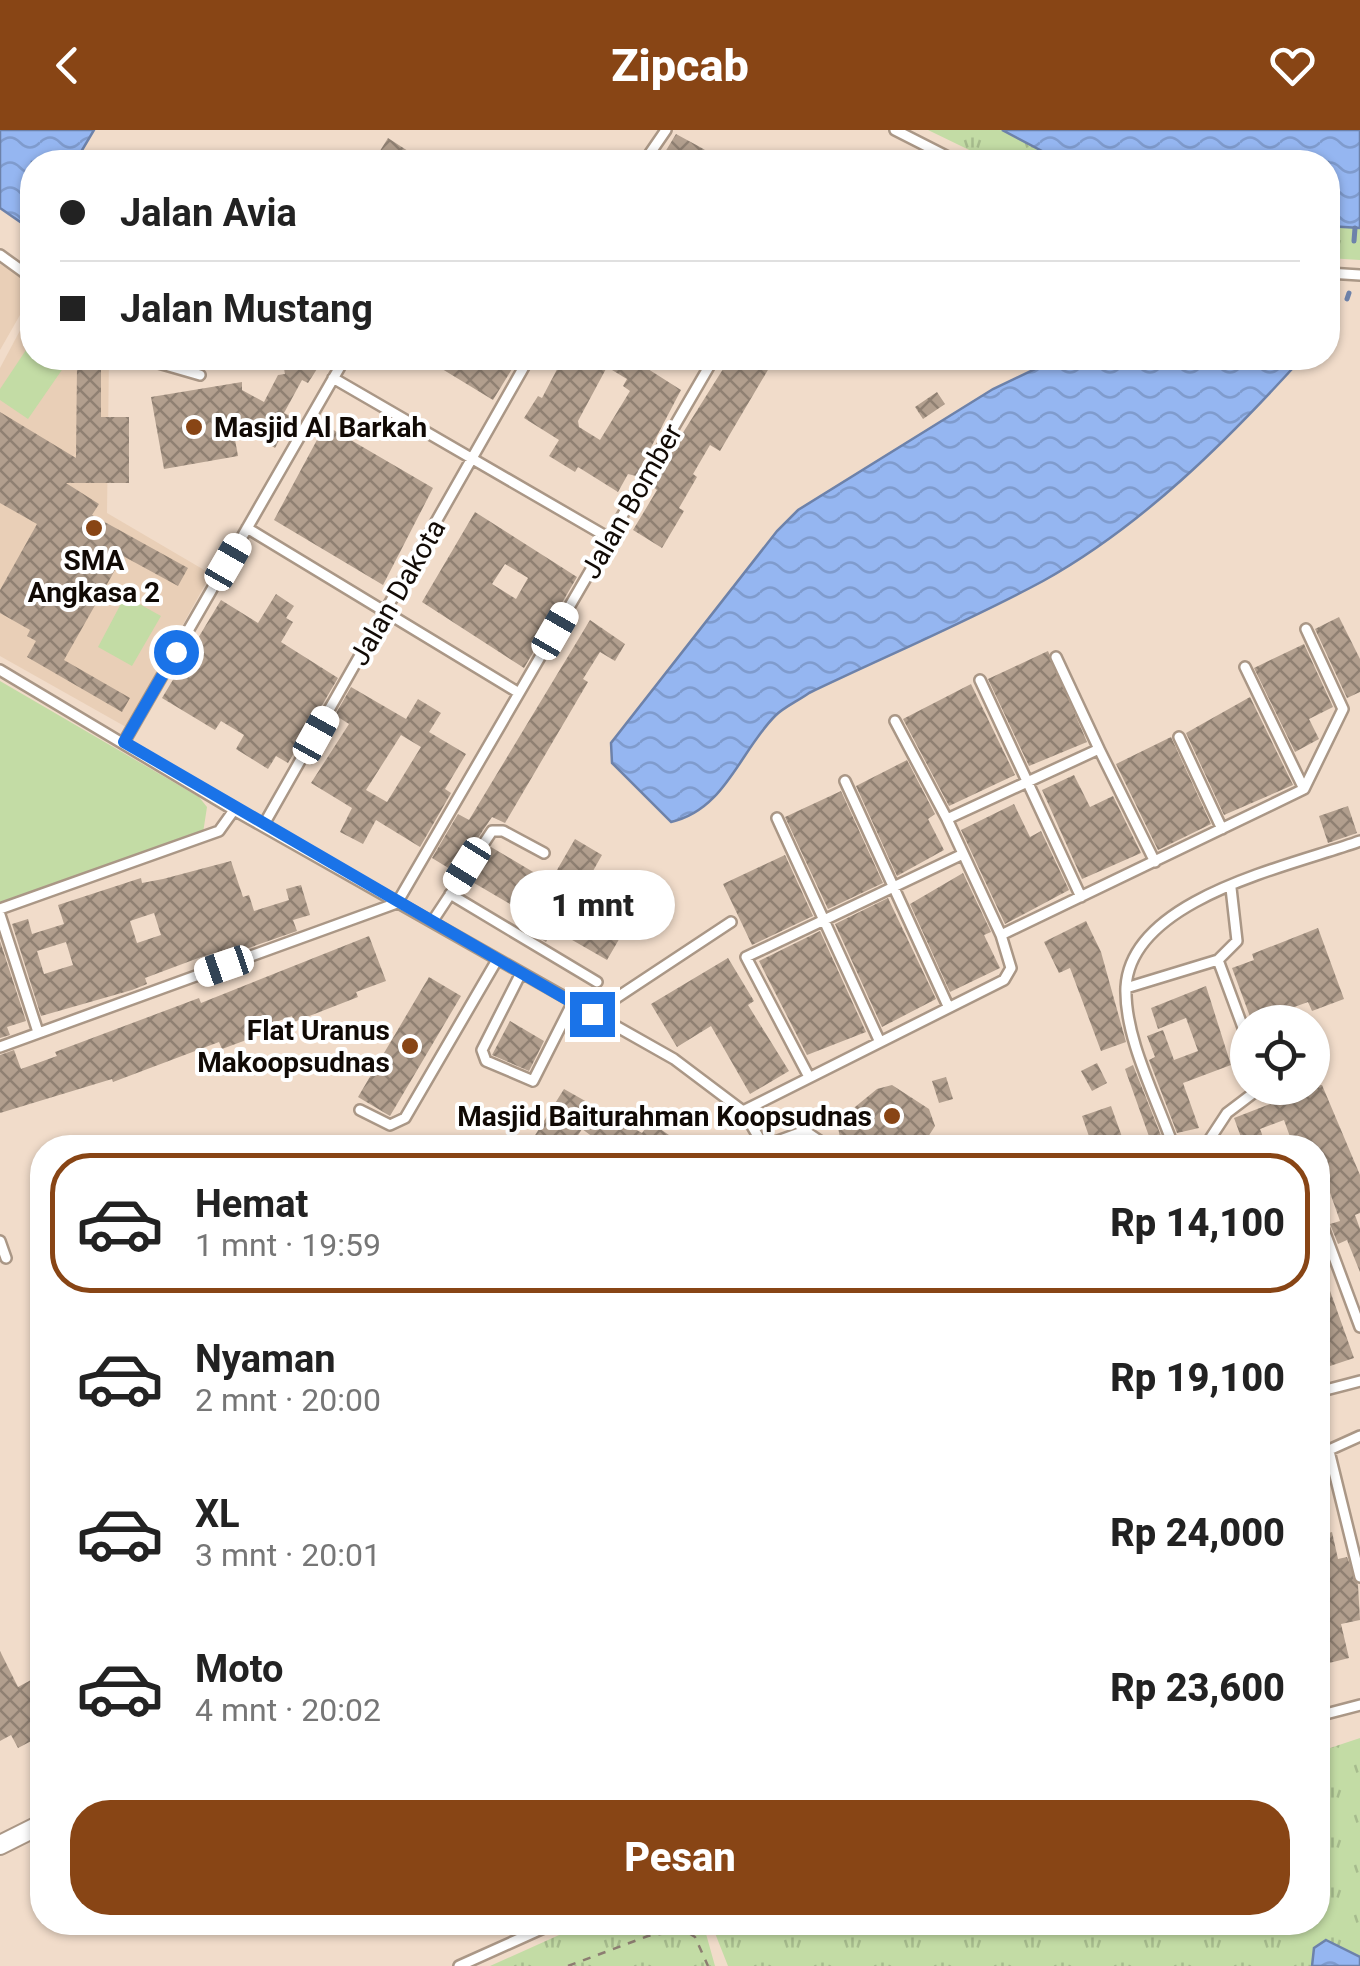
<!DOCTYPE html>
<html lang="id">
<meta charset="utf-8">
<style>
:root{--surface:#fff;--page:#f2f2f2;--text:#222;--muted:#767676;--line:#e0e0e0;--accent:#884515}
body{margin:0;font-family:Roboto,sans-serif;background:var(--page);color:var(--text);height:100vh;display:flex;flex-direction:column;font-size:38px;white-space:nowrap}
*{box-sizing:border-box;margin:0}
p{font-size:32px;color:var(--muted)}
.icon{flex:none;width:55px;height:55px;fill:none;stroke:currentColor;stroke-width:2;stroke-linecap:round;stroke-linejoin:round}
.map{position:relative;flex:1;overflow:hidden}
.panel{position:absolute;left:30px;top:1005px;width:1300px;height:800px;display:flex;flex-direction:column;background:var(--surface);border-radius:40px;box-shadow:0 2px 8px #0004}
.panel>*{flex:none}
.hud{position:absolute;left:20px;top:20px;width:1320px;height:220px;border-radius:40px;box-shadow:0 2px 8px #0004;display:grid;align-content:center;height:220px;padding:0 40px;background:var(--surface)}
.fabs{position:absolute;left:1230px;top:875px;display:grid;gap:20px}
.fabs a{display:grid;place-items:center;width:100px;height:100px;border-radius:50%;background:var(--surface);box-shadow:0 2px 8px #0004;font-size:50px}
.end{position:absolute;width:45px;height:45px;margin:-22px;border:12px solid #1a73e8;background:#fff;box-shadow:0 0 0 5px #fff}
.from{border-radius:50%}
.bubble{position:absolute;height:70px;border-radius:35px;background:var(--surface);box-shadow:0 2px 8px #0004;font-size:32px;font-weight:800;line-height:70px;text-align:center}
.car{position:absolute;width:30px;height:60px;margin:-30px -15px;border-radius:12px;box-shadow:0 0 8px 2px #0007;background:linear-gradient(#fff 24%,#345 0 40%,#fff 0 76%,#345 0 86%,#fff 0)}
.hud b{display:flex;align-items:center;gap:35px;height:95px;font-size:38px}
.hud b+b{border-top:2px solid var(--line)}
.hud i{width:25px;height:25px;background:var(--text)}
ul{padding:18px 0 0;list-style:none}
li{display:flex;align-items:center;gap:30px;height:140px;margin:0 20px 15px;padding:0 20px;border:5px solid transparent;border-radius:40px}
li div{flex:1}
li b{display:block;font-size:38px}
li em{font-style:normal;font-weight:800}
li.current{border-color:var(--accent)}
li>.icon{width:90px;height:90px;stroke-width:1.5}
.primary-button{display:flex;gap:20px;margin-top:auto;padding:20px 40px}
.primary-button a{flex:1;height:115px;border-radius:40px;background:var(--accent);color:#fff;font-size:40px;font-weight:800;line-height:115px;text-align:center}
header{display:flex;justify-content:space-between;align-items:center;height:130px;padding:0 40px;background:var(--accent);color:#fff;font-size:45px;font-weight:800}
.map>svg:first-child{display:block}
.built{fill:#e9cfb7}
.grass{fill:url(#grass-tufts)}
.park{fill:#c3dca5}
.water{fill:url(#water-waves);stroke:#6d82aa;stroke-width:2.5}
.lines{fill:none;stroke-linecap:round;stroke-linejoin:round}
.stream{stroke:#6d82aa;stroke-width:5}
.building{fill:url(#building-cross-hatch);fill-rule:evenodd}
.lane-casing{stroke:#aa9786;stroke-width:14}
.street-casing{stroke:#aa9786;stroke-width:22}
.path{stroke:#8c7d71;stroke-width:2.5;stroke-dasharray:8 8;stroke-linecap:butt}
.lane{stroke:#fff;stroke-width:9}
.street{stroke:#fff;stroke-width:18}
.route{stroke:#1a73e8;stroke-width:12}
.poi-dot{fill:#884515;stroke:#fff;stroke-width:4}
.labels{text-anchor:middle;stroke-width:8;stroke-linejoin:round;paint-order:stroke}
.poi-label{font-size:28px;font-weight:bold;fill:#110a05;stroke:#fff;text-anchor:end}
.street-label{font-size:28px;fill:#110a05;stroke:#fff}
</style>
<header><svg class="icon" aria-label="back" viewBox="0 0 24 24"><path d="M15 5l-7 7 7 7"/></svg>Zipcab<svg class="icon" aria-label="heart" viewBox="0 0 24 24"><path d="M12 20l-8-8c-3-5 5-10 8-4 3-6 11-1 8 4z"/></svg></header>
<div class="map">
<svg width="1360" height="1836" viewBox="0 0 1360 1836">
<defs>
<pattern id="grass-tufts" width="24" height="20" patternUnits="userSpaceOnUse" patternTransform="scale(2.5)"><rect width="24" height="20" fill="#c3dca5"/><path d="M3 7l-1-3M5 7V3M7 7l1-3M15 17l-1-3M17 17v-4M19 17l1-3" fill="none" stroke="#a6bb8d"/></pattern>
<pattern id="water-waves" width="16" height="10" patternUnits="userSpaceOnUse" patternTransform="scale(2.5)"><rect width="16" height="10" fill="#95b6f1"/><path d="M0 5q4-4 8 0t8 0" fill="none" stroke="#7f9bcd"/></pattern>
<pattern id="building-cross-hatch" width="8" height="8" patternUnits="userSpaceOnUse" patternTransform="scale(2.5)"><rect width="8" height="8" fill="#b29f8e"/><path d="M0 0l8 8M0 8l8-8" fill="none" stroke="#8f8072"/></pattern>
</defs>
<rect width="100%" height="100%" fill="#f1dcca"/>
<!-- built -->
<path class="built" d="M0,134L32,153V164L0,220Z
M32,178V228H109L107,383L211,444L126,597L0,526V238Z"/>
<!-- grass -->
<path class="grass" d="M928,0H1360V130L1328,128V32H994Z
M1360,1608V1836H728L711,1793L1318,1792V1622Z
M588,1792L703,1793L715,1836H490Z"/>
<!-- park -->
<path class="park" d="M32,211V228H56L66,234L28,289L0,270V259Z
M125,466L161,486L132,536L98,517Z
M0,551L199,667L207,677L203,703L0,774Z"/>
<!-- water -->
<path class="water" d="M0,0H94L75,32H32V100L0,78Z
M1002,0H1360V98L1328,96V32H1063Z
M1058,228H1302C1227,311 1142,396 1043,451C967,492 886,526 809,563C798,571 784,577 775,586C740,621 725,680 671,692L612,633L611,613L777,401L798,380L993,259Z
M1326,1810L1360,1827V1836H1312L1314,1818Z"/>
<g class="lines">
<!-- stream -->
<path class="stream" d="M1354,111L1355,98
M1347,169L1349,163"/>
</g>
<!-- building -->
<path class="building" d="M676,4L700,17L725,32H659Z
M388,8L408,21L423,32H373Z
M282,228H324L308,253L302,250L284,283L292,287L275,318L232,293L238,326L164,339L151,267L242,252V260L264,272L278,245L285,244Z
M424,228H512L507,236L512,239L493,270Z
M563,228H655L648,239L681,260L636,346L628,344L618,362L578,337L575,342L549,326L559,310L524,288L538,266L542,268ZM607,237L627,249L623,256L630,261L600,310L579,297L578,291Z
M730,228H763L772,233L720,321L710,315L693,344L697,347L679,378L684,381L662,418L633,400L657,360L650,355Z
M77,237H101V287H129V353H66L99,374L92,385L188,438L178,456L123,426L64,530L130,568L122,582L27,527L36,511L27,506L30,500L0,483V460L37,394L0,373V282L76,328Z
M937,262L945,274L923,289L915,277Z
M325,295L433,358L383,455L274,390Z
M475,382L577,447L524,538L422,472ZM505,434L528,448L516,469L492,454Z
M276,464L294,476L286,488L293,492L281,512L338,548L288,633L276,626L268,639L236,619L244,605L221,591L215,600L162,568L221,470L258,493Z
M1339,487L1360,529V562L1347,568L1315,499Z
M590,490L625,514L615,531L600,522L583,549L588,552L505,693L492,687L455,742L432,728L458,684L469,690Z
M1304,514L1333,577L1309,589L1319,609L1295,622L1254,538Z
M1048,521L1087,612L1029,636L988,549Z
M971,554L1015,645L949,676L903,589Z
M351,557L406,589L418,569L441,583L429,602L466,624L445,659L451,663L420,717L376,690L363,714L340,702L352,678L311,653L349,594L335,585ZM401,605L421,617L387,672L366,660Z
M1250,567L1293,655L1224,685L1186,603Z
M1171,607L1211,694L1158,720L1116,634Z
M907,630L935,684L928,689L944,720L897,746L856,656Z
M1074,645L1090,677L1113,666L1141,723L1082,749L1042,660Z
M841,661L883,753L828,779L785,687Z
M1014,674L1030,707L1041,701L1069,760L1005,794L961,700Z
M1348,676L1357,703L1328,713L1319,686Z
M575,709L602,725L576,771L625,799L607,830L553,799L546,812L525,800L532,787L469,750L491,717L550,752Z
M785,725L813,786L752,815L723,754Z
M231,731L243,767L249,765L254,781L289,770L286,759L301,755L310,785L293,790L297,801L240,821L238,816L201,827L145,848L147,854L132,860L41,886L12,794L28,789L32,804L64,794L58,775L141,748L142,753L163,749ZM154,783L161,805L137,813L130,791ZM66,812L73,835L44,844L37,821Z
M963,743L991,802L984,805L1000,838L950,862L910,774Z
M888,768L936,869L882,897L835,794Z
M1086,791L1101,822L1126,912L1101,921L1070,838L1059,843L1044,812Z
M1318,798L1344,869L1312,881L1308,872L1286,880L1291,892H1252L1232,838L1254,830L1252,824Z
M820,801L866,902L807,925L759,831Z
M369,806L386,851L356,862L358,867L294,892L292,886L247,903L249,909L222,919L219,912L113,952L112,949L0,983V925L14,920L21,939L57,926L55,922L199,868L201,873Z
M0,811L26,891L7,897L10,905L0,908Z
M728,828L754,871L748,875L789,941L750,964L711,896L677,917L651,874Z
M429,847L461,866L390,986L358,967Z
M1206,856L1231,935L1183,953L1199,998L1177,1003L1149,930L1155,927L1147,906L1163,900L1174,930L1198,921L1186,888L1158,899L1151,878Z
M510,891L544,911L529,941L492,925Z
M1097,933L1107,953L1092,961L1081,941Z
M1133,935L1162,1008L1151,1012L1125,939Z
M946,947L953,969L939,973L932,951Z
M892,955L929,979L935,996L921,1018L841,1014L838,997L849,993L855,977L877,959Z
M1322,955L1360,1045V1083L1355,1085L1360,1099V1142L1347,1110L1338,1114L1330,1094L1340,1091L1328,1057L1323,1058L1318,1045L1326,1043L1318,1018H1294L1284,990L1260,999L1267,1018H1245L1234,988L1280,970L1276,958Z
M564,959L642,1003L650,992L669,1005L659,1018H608L582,999L570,1018H527Z
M1111,976L1126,1018H1093L1082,986Z
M1319,1130L1354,1228L1318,1240V1131Z
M1332,1402L1338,1429L1347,1427L1358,1455L1360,1490L1341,1494L1349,1528L1329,1533L1321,1498L1318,1499V1406Z
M0,1521L18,1557L42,1544V1589L31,1595L37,1608L18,1618L11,1605L0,1611Z"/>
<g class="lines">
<defs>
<path id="lane" d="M895,0L958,32
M644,32L666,0
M0,125L32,148
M1328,143L1360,145
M141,228L200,245
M333,248L609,408
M247,398L519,563
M1056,527L1099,619
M1245,537L1304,659
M0,540L234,680L674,929L743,981L765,1018
M980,550L1081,767
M895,591L947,689
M1179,607L1222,699
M124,612L345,228
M845,651L948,876
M777,688L879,910
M263,696L529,228
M450,764L597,852
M397,773L714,228
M0,779L219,701L234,680
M0,785L38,902
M432,792L492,701H503L544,723
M1001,805L947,689L1099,619L1155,732
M1218,830L1248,911
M520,845L482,920L486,931L533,951L572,874
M1126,858L1218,830L1237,811L1231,758
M592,884L731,792
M0,917L397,773
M809,947L746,827L963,724
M360,980L390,995L405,988L497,830
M743,981L1004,850L1011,838L1001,805L1304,659L1343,579L1306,499
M764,1016L805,1001L830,1018
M1174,1018C1157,969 1124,908 1126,857C1131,768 1291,736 1360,711
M1204,1018L1227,983L1260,958
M1318,1084L1360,1197
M0,1111L6,1128
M1318,1262L1360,1251
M1329,1321L1360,1447
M1318,1325L1360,1306
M1318,1586L1360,1575
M459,1836L557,1792"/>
<path id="street" d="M0,1715L42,1694"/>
</defs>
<!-- lane casing -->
<use href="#lane" class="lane-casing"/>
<!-- street casing -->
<use href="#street" class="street-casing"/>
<!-- path -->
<path class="path" d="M568,1836L648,1806L684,1800L695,1807L708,1836"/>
<!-- lane -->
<use href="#lane" class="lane"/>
<!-- street -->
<use href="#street" class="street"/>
</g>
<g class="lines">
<!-- route -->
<path class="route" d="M176,522L124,612L592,884"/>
</g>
<!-- markers -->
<g class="poi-dot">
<circle cx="194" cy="297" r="10"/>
<circle cx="94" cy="398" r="10"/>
<circle cx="410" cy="916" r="10"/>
<circle cx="892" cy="986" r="10"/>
</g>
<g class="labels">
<!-- poi labels -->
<g class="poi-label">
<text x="214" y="307" text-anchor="start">Masjid Al Barkah</text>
<text x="94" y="440" text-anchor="middle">SMA<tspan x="94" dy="32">Angkasa 2</tspan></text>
<text x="390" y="910">Flat Uranus<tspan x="390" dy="32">Makoopsudnas</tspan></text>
<text x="872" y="996">Masjid Baiturahman Koopsudnas</text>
</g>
<!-- street labels -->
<g class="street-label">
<text transform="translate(631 371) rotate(-60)" y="10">Jalan Bomber</text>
<text transform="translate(397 462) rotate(-60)" y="10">Jalan Dakota</text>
</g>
</g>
</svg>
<div class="fabs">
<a><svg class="icon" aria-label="locate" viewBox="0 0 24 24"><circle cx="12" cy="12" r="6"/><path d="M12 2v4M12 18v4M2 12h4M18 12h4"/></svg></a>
</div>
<i class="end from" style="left:176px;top:522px"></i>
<i class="end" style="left:592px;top:884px"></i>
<div class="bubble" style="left:510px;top:740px;width:165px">1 mnt</div>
<i class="car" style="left:228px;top:432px;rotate:30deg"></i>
<i class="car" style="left:555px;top:501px;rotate:30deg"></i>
<i class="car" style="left:316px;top:605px;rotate:29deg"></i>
<i class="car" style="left:467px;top:736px;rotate:212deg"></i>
<i class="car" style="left:224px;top:836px;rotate:251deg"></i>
<div class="hud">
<b><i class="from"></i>Jalan Avia</b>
<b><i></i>Jalan Mustang</b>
</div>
<section class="panel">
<ul>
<li class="current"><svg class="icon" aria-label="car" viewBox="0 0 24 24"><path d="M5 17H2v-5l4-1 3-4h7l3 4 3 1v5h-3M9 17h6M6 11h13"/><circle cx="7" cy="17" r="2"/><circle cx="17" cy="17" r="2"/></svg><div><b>Hemat</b><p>1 mnt · 19:59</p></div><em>Rp 14,100</em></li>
<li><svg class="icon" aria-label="car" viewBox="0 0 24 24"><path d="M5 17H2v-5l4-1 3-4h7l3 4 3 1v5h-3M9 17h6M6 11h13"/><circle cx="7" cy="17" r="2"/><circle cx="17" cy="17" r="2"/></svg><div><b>Nyaman</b><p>2 mnt · 20:00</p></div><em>Rp 19,100</em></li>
<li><svg class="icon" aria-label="car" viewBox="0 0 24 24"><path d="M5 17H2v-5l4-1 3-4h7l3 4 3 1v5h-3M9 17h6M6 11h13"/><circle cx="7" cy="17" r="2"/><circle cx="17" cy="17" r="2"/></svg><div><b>XL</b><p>3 mnt · 20:01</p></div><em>Rp 24,000</em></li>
<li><svg class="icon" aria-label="car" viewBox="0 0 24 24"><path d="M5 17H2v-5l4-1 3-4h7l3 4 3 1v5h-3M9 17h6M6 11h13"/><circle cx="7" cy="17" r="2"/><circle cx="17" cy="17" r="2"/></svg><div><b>Moto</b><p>4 mnt · 20:02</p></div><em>Rp 23,600</em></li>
</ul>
<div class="primary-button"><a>Pesan</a></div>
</section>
</div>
